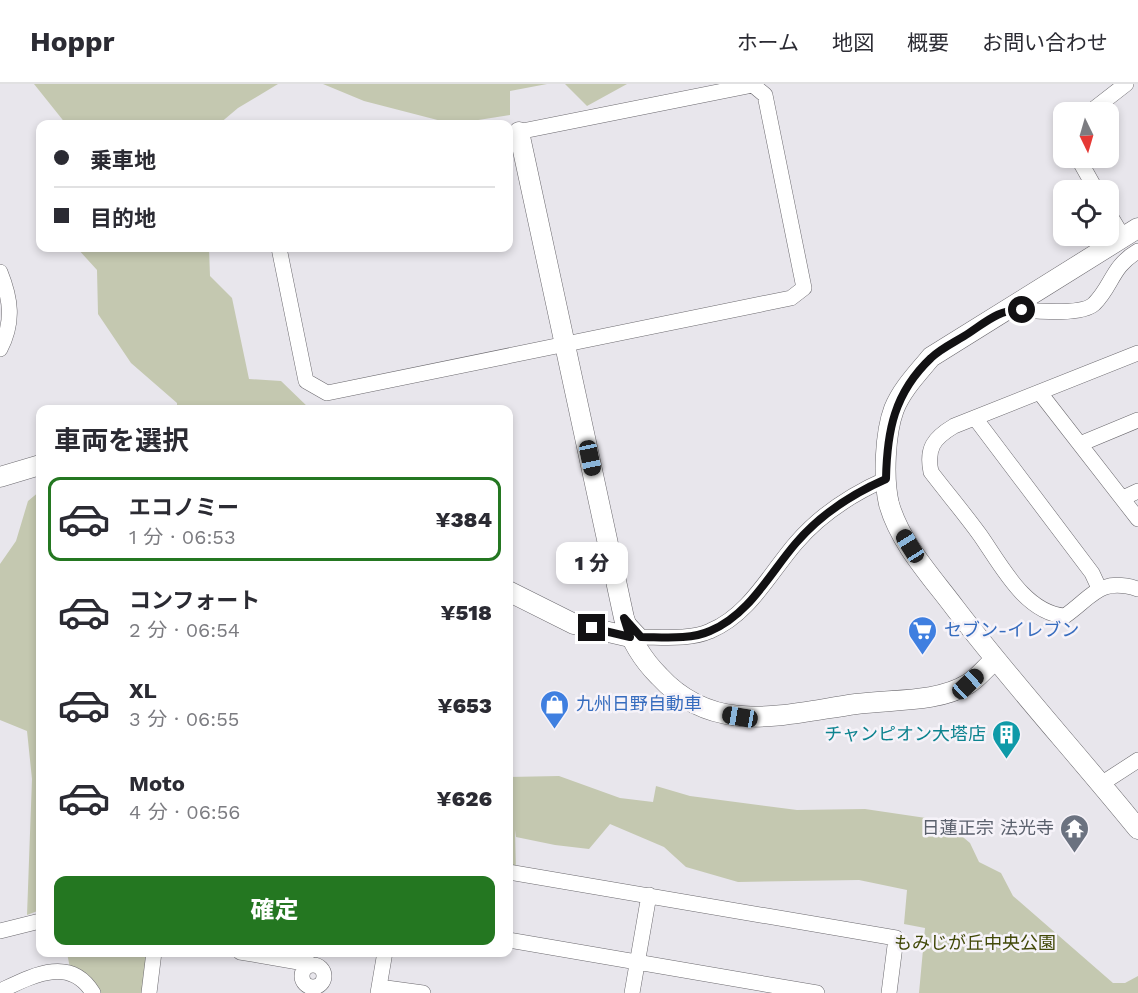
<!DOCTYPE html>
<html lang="ja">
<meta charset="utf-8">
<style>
:root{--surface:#fff;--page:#f7f7f7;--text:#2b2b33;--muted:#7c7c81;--line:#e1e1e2;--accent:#247721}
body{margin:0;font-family:"Work Sans","Noto Sans JP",sans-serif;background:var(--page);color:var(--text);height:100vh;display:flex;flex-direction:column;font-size:22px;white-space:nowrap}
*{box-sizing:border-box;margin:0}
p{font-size:20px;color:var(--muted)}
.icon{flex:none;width:33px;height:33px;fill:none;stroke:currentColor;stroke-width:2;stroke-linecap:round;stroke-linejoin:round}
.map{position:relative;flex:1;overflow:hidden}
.sheet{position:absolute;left:36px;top:321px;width:477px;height:552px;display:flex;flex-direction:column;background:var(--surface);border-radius:12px;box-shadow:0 3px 9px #0003}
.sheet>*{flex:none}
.top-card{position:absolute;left:36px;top:36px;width:477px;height:132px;border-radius:12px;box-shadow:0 3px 9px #0003;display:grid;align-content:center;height:132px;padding:0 18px;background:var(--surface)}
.needle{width:39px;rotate:175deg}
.tools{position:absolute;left:1053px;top:18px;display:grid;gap:12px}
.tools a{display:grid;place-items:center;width:66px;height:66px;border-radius:12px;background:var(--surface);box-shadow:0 3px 9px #0003;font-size:30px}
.end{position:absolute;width:27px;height:27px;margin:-14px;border:8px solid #121113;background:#fff;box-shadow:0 0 0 3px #fff}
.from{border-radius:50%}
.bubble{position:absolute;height:42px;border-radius:12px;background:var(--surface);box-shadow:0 3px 9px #0003;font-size:20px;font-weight:800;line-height:42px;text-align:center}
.car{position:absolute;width:18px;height:36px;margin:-18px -9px;border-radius:8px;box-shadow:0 0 4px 2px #0007;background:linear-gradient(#222 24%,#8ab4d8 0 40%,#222 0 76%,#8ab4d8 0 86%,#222 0)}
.top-card b{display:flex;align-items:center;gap:21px;height:57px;font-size:22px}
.top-card b+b{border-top:2px solid var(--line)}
.top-card i{width:15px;height:15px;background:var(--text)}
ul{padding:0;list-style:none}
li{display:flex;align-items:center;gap:18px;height:84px;margin:0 12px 9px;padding:0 6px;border:3px solid transparent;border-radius:12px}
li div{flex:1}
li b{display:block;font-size:22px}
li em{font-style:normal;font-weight:800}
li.current{border-color:var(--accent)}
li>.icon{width:54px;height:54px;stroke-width:1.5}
h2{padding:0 18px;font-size:27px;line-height:72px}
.primary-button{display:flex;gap:12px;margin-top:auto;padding:12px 18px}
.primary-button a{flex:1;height:69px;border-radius:12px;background:var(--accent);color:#fff;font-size:24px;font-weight:800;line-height:69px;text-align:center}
header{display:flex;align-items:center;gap:36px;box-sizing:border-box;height:84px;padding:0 30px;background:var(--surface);border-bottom:2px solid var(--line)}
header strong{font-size:28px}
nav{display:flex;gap:33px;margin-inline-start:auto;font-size:21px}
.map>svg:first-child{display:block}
.green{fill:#c4c8b0}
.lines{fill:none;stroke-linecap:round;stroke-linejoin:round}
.minor-casing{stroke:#6b696e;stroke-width:16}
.tertiary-casing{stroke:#6b696e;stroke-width:21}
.minor{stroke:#fff;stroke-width:15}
.tertiary{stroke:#fff;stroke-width:20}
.route{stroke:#121113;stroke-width:8}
.labels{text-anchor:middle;stroke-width:5;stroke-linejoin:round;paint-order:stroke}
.shop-label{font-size:18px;fill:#366cbe;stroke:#f6f3f9;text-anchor:start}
.culture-label{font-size:18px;fill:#0d838f;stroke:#f6f3f9;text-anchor:end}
.worship-label{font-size:18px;fill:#5b616d;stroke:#f6f3f9;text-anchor:end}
.park-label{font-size:18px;fill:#424908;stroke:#f6f3f9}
</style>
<header>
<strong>Hoppr</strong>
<nav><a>ホーム</a><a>地図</a><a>概要</a><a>お問い合わせ</a></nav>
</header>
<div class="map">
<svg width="1138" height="909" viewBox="0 0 1138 909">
<rect width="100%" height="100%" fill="#e8e6ec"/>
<!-- green -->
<path class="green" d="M34,0H278L238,24L219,40H66Z
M323,0H547L510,7V31L453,40L364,17Z
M565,0H627L587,22Z
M77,164H209L210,192L232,214L249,295L281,297L310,325H177V319L131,279L98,230L97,186Z
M40,407V826L27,831L32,695L27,647L0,636V480L16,457L28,417Z
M559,692L620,714L653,718L656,702L690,712L797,726L865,725L926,734L951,743L970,759L979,778L1001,789L1013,812L1113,899H1125L1138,892V909H919L925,844L904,840L907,806L859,796L738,798L686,783L664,763L610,740L589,765L555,761L516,753L515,746L516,790L509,788L508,693Z
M67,869H154L150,909H92L71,889Z"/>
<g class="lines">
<defs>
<path id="minor" d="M1090,28L1126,0
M1078,74L1096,106
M1108,128L1123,153
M279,164L306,297L327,309L791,214L804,204L765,11L753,1L508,50
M0,188C11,215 14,238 0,265
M1007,225C1026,226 1080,233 1094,220C1113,201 1111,183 1138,167
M1138,269L954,342C934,354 926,364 931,388C947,409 964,429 980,451C1001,481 1025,529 1065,532C1093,512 1100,493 1138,505
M1040,309L1138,435
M975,334L1092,489L1099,504
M1080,360L1138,336
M1123,414L1138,407
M628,539L641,553C662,553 690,556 710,547C749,531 770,489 796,459C820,431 852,410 886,395
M1101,700L1138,676
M508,788L896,854L889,909
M0,847L40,837
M508,856L817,909
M240,868L310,880
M302 892a11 11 0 1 1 22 0a11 11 0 1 1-22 0Z
M379,903L423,909
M0,907C32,892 70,871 93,909
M149,909L154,868
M378,909L385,868
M632,909L649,811"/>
<path id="tertiary" d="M519,48L624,534C631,557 642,575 659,592C715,653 784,630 856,620C891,615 937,619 968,600C978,594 986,583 995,576
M1138,144L931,273C918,289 902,305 894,325C885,349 883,395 889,420C900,459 931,492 955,524C1013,600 1078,671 1138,745
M0,393L40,381
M508,507L574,540L630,553"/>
</defs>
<!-- minor casing -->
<use href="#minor" class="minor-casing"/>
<!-- tertiary casing -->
<use href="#tertiary" class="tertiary-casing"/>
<!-- minor -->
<use href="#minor" class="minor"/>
<!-- tertiary -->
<use href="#tertiary" class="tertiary"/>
</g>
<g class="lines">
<!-- route -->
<path class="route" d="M592,544L630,553L624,534L641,553C662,553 690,556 710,547C749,531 770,489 796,459C820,431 852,410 886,395C887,347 894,309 931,274C941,264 957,257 969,249C987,237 1000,225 1022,226"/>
</g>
<!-- icons -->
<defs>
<symbol id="supermarket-pin" viewBox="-11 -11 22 30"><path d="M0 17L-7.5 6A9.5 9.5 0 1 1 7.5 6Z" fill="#3f7fe0" stroke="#f6f3f9"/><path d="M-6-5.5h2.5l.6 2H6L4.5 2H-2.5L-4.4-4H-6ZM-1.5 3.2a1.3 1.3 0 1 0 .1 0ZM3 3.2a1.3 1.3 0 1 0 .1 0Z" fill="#fff"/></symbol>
<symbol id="shop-pin" viewBox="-11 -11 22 30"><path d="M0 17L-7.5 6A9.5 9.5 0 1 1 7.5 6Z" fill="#3f7fe0" stroke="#f6f3f9"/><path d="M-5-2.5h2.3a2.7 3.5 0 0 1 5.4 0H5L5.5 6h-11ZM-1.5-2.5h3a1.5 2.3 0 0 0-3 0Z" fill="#fff"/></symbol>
<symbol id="building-pin" viewBox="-11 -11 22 30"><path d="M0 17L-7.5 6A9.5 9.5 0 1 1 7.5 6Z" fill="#0f9aa8" stroke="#f6f3f9"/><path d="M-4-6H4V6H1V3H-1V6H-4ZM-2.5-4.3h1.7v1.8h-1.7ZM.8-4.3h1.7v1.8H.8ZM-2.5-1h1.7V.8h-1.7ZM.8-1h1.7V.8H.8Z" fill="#fff"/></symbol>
<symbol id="temple-pin" viewBox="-11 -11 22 30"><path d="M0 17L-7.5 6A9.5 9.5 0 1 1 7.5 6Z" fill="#6b7280" stroke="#f6f3f9"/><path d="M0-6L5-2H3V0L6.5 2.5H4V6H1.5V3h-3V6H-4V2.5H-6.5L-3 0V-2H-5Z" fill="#fff"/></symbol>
</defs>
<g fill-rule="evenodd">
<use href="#supermarket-pin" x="906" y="530" width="33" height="45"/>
<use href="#shop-pin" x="538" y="604" width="33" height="45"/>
<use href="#building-pin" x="990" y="634" width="33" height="45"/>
<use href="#temple-pin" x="1058" y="728" width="33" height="45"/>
</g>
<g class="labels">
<!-- shop labels -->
<g class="shop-label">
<text x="944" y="552">セブン-イレブン</text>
<text x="576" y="626">九州日野自動車</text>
</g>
<!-- culture labels -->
<g class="culture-label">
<text x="986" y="656">チャンピオン大塔店</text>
</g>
<!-- worship labels -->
<g class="worship-label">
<text x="1054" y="750">日蓮正宗 法光寺</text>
</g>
<!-- park labels -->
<g class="park-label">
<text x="975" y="865">もみじが丘中央公園</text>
</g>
</g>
</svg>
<div class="tools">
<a><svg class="needle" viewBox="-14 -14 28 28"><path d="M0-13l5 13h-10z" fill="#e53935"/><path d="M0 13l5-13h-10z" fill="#7c7c81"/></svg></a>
<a><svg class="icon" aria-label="locate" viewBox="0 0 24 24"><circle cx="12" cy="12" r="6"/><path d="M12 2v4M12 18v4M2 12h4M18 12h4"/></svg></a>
</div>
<i class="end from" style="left:1022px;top:226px"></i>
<i class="end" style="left:592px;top:544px"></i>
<div class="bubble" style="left:556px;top:458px;width:72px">1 分</div>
<i class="car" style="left:590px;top:374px;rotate:168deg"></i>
<i class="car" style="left:910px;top:462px;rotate:328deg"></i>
<i class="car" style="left:968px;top:600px;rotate:47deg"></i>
<i class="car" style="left:740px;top:633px;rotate:280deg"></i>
<div class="top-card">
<b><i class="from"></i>乗車地</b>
<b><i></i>目的地</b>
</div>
<section class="sheet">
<h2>車両を選択</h2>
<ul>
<li class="current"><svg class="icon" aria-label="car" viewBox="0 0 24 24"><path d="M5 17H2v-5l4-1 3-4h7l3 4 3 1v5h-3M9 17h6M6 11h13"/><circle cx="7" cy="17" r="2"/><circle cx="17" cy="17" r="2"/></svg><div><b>エコノミー</b><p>1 分 · 06:53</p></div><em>¥384</em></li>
<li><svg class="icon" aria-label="car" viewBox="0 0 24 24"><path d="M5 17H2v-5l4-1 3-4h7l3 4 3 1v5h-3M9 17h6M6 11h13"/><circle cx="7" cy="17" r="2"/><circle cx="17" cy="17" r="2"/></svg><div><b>コンフォート</b><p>2 分 · 06:54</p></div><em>¥518</em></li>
<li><svg class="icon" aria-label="car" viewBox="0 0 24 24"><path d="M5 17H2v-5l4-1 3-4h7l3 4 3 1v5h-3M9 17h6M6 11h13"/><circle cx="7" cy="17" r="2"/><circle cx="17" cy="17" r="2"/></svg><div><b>XL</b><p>3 分 · 06:55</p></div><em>¥653</em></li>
<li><svg class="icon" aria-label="car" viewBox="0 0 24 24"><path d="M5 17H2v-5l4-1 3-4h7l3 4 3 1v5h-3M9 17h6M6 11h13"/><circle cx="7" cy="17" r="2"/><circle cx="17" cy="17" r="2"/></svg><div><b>Moto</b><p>4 分 · 06:56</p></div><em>¥626</em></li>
</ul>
<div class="primary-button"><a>確定</a></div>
</section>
</div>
